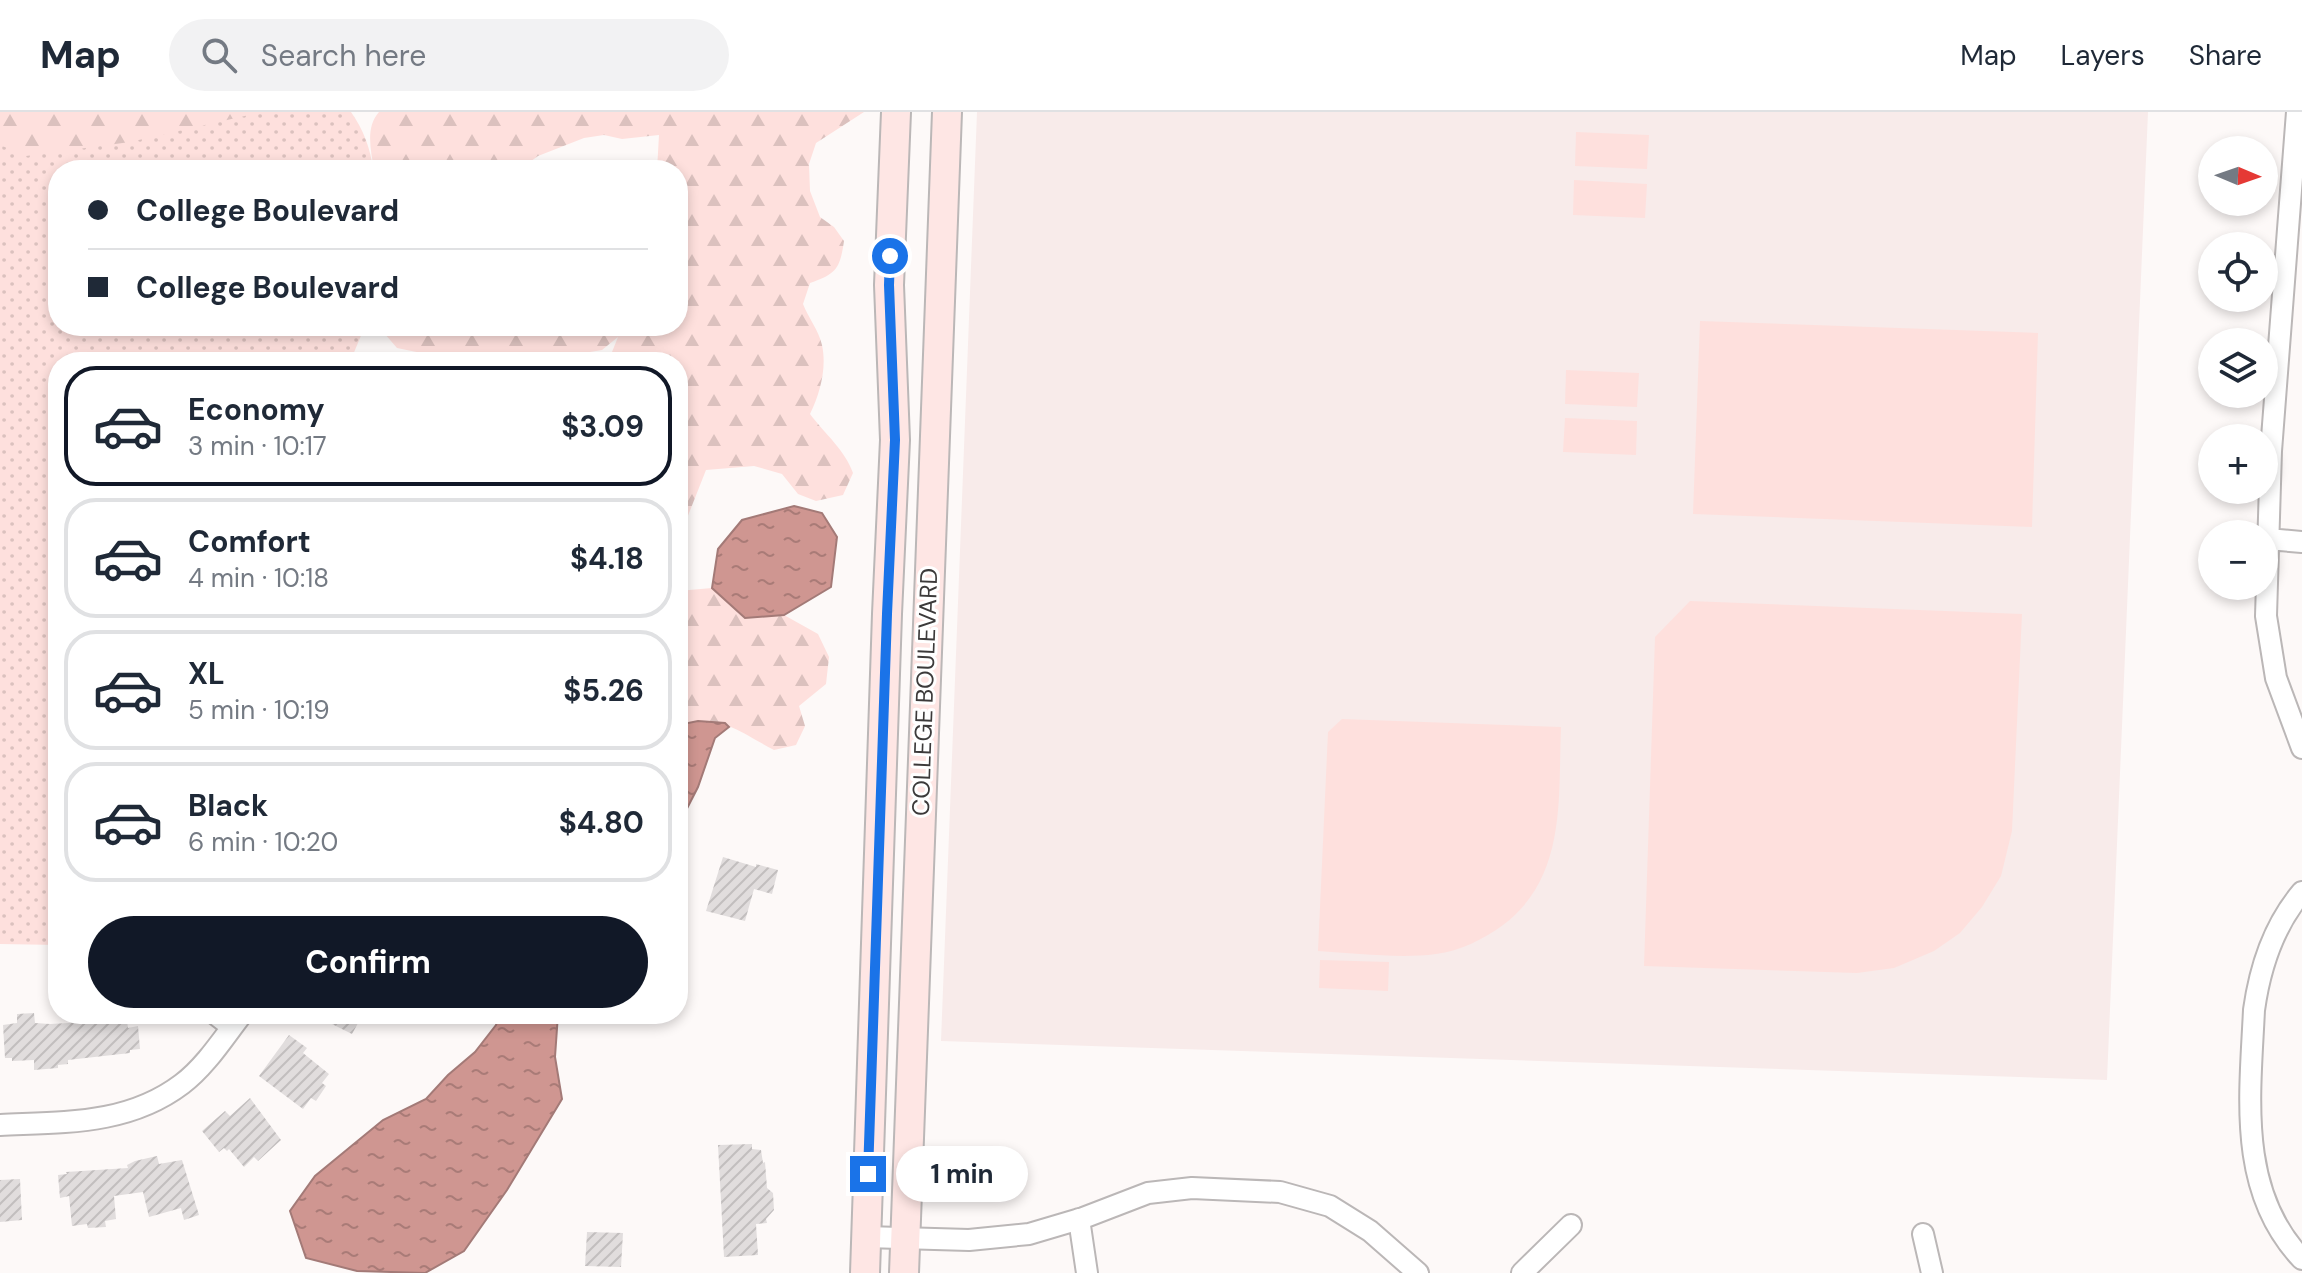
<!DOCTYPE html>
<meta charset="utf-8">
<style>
:root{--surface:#fff;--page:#f2f2f3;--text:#1f2937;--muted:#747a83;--line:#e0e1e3;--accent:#111827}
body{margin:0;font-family:"DM Sans",sans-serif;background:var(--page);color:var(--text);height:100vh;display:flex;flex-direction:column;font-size:30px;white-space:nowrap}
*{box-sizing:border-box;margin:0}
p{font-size:26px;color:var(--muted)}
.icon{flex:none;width:44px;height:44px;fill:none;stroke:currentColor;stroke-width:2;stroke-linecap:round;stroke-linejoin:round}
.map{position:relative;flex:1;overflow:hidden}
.sheet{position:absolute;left:48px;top:240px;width:640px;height:672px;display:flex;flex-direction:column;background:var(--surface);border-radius:32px;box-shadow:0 4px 12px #0003}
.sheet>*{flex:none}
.banner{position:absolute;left:48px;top:48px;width:640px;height:176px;border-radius:32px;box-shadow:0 4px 12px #0003;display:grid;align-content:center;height:176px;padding:0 40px;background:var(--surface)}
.needle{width:52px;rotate:92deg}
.buttons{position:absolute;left:2198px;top:24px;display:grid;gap:16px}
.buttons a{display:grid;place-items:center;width:80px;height:80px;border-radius:50%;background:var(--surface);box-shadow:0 4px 12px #0003;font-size:40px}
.end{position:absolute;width:36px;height:36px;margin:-18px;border:10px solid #1a73e8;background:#fff;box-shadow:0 0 0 4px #fff}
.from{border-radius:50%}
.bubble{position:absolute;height:56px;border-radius:28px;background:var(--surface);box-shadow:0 4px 12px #0003;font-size:26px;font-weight:700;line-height:56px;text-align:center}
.banner b{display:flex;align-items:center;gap:28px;height:76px;font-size:30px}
.banner b+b{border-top:2px solid var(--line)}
.banner i{width:20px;height:20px;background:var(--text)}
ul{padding:14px 0 0;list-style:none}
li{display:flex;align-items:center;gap:24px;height:120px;margin:0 16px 12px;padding:0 24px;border:4px solid var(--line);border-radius:32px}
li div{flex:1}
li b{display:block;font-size:30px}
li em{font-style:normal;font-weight:700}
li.on{border-color:var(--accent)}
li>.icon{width:72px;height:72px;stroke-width:1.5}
.action{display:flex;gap:16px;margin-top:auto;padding:16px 40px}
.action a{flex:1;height:92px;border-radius:48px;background:var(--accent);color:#fff;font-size:32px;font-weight:700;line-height:92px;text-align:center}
header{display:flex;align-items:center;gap:48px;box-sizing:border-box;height:112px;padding:0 40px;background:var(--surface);border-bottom:2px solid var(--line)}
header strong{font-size:38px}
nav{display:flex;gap:44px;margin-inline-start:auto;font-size:28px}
.search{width:560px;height:72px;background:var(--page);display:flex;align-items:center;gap:20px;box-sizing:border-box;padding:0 28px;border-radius:44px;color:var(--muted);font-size:30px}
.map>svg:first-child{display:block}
.built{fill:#f8ebea}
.grass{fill:url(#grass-dots)}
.forest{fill:url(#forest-firs)}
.garden{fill:#fee0dd}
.water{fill:url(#water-ripples);stroke:#a37a77;stroke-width:2}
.building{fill:url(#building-hatch)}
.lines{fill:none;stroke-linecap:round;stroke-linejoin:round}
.minor-casing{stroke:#bbb7b7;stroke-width:24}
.secondary-casing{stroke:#bbb7b7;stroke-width:32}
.minor{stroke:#fff;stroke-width:20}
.secondary{stroke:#fee6e4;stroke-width:28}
.route{stroke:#1a73e8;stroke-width:10}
.labels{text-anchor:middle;stroke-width:6;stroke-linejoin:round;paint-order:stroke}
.street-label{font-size:24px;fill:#3c3a3a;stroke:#fff}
</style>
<header>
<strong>Map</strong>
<div class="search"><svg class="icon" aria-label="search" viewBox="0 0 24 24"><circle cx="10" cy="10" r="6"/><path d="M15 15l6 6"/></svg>Search here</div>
<nav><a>Map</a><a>Layers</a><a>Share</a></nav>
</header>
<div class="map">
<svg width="2302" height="1161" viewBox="0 0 2302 1161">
<defs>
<pattern id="grass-dots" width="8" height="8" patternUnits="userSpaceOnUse" patternTransform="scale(2)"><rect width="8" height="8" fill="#fee0dd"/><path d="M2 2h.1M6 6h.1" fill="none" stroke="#dbc1be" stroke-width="1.8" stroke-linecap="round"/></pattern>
<pattern id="forest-firs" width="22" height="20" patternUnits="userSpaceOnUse" patternTransform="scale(2)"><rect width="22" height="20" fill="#fee0dd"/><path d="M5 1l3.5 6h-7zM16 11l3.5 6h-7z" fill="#dbc1be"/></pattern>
<pattern id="water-ripples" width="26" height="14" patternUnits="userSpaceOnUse" patternTransform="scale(2)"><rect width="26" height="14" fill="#cf9691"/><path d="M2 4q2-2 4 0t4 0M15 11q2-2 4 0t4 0" fill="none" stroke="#a97b77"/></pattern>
<pattern id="building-hatch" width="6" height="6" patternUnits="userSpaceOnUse" patternTransform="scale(2)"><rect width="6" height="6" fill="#e1dddd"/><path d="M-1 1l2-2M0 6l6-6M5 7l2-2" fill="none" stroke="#c2bebe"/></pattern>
</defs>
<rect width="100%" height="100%" fill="#fdf9f8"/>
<!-- built -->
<path class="built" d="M977,0H2148L2107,968L941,929Z"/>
<!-- grass -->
<path class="grass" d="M224,0H351C363,17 371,37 373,58H58V214H365L350,250H58V833L0,832V14Z"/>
<!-- forest -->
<path class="forest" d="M0,0H251L249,3L130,30L26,44L0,33Z
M379,0H864L816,31L809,52L810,79L820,105L834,115L844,129C840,157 836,162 810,171L803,192C808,205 819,219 822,233C827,256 820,282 810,302C825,322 845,338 853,361L843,383L816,389L798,382L782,362L754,354L706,358L678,429V250H608L618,225L602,238L530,250H440L436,244L397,236L378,214H678V58H657L659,23L622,27L604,23L584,26L538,44L519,58H374C371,38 365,16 379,0Z
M712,476L745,506L784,503L818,522L829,545L826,572L799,594L805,614L796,633L774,638C734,617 725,604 678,613V479Z"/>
<!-- garden -->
<path class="garden" d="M1576,20L1649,23L1647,57L1575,54Z
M1574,68L1647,72L1645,106L1573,103Z
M1700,209L2038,221L2032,415L1693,402Z
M1566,258L1639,261L1637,295L1565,292Z
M1565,306L1637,309L1636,343L1563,340Z
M1690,489L2022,502L2012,719L2001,764L1982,795L1960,821L1934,839L1894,856L1857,861L1644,854L1655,525Z
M1342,607L1561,615C1558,686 1567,765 1503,813C1484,827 1460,839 1436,842C1399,847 1355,841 1318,839L1328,620Z
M1320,848L1389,850L1388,879L1319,876Z"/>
<!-- water -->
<path class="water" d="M794,394L822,401L837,425L831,475L784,503L745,506L712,476L718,437L742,408Z
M698,609L725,611L729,615L715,626L698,675L678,714V613Z
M500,902H558L555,945L562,987L507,1078L464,1139L425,1161L357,1159L306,1146L290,1099L315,1064L383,1008L426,987L448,963L475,940L496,913Z"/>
<!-- building -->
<path class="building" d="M723,745L756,755V752L778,758L772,782L754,777L745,809L706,799Z
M34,901L35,911L50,912L88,910V902H126L128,916L138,914L140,937L130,938V941L68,948V952L58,953V956L34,958V948L12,949V946H5L3,913L17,911V902Z
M312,902H363L352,922Z
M289,923L307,936L303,941L329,962L322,971L326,974L316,989L311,986L303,997L259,964Z
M250,986L281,1028L258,1049L254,1045L244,1055L229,1037L227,1039L224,1036L219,1040L202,1019L225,999L230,1004Z
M752,1032V1037L761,1038L763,1051L765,1050L767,1076L773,1081L774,1098L766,1107L767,1111L756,1112L758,1143L724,1145L718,1033Z
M157,1044L159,1052L182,1048L199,1103L184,1108L181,1096L149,1105L143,1080L114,1084L116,1107L105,1109L106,1115L88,1116L87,1112L72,1114L69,1084L60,1086L58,1063L67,1062L66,1060L128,1056L127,1053L135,1049Z
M20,1067L22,1108L0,1110V1068Z
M587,1120L623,1121L621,1155L585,1154Z"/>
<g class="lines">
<defs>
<path id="minor" d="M2297,0L2271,339L2266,504L2276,566L2302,636
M2268,427L2302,430
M2302,780C2274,813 2260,855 2254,898C2250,984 2237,1079 2302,1147
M215,902L232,915
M0,1013C64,1010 128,1013 182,972C206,954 224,925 242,902
M1079,1107L1087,1161
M1923,1122L1932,1161
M866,1125L969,1128L1029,1122L1083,1106L1148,1081L1192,1076L1280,1080L1330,1094L1370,1119L1418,1161
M1522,1161L1571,1113"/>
<path id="secondary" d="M865,1161L887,502L895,328L889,173L896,0
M904,1161L947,0"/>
</defs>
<!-- minor casing -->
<use href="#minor" class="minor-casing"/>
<!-- secondary casing -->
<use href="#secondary" class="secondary-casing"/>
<!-- minor -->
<use href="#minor" class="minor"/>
<!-- secondary -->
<use href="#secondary" class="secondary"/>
</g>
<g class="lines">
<!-- route -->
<path class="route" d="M868,1062L887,502L895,328L889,173L890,144"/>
</g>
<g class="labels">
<!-- street labels -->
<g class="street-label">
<text transform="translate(925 580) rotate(-88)" y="8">COLLEGE BOULEVARD</text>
</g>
</g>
</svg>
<div class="buttons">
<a><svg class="needle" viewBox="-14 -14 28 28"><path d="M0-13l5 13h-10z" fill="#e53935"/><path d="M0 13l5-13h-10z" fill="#747a83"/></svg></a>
<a><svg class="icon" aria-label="locate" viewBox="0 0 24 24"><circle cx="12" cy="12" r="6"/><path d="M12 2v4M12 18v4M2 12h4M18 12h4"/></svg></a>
<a><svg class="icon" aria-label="layers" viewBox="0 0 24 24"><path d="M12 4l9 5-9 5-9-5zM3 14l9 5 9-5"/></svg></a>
<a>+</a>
<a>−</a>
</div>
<i class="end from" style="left:890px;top:144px"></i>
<i class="end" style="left:868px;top:1062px"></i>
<div class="bubble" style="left:896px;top:1034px;width:132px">1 min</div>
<div class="banner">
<b><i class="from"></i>College Boulevard</b>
<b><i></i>College Boulevard</b>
</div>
<section class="sheet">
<ul>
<li class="on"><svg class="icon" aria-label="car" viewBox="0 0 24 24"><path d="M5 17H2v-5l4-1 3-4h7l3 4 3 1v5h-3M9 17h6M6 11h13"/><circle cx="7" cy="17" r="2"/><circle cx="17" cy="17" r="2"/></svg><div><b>Economy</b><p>3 min · 10:17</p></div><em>$3.09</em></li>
<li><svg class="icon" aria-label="car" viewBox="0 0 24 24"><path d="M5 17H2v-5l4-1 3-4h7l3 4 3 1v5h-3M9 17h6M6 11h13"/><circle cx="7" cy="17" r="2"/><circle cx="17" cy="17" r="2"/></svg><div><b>Comfort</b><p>4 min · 10:18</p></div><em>$4.18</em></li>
<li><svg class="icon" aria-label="car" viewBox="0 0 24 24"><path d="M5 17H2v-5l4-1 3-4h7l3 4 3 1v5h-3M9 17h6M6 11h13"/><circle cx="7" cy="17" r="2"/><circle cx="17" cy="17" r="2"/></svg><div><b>XL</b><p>5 min · 10:19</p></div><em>$5.26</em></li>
<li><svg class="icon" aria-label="car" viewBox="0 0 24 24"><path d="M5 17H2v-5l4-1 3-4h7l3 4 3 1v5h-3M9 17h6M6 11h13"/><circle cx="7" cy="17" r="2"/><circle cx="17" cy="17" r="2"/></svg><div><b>Black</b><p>6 min · 10:20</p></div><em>$4.80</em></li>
</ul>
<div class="action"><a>Confirm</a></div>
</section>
</div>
